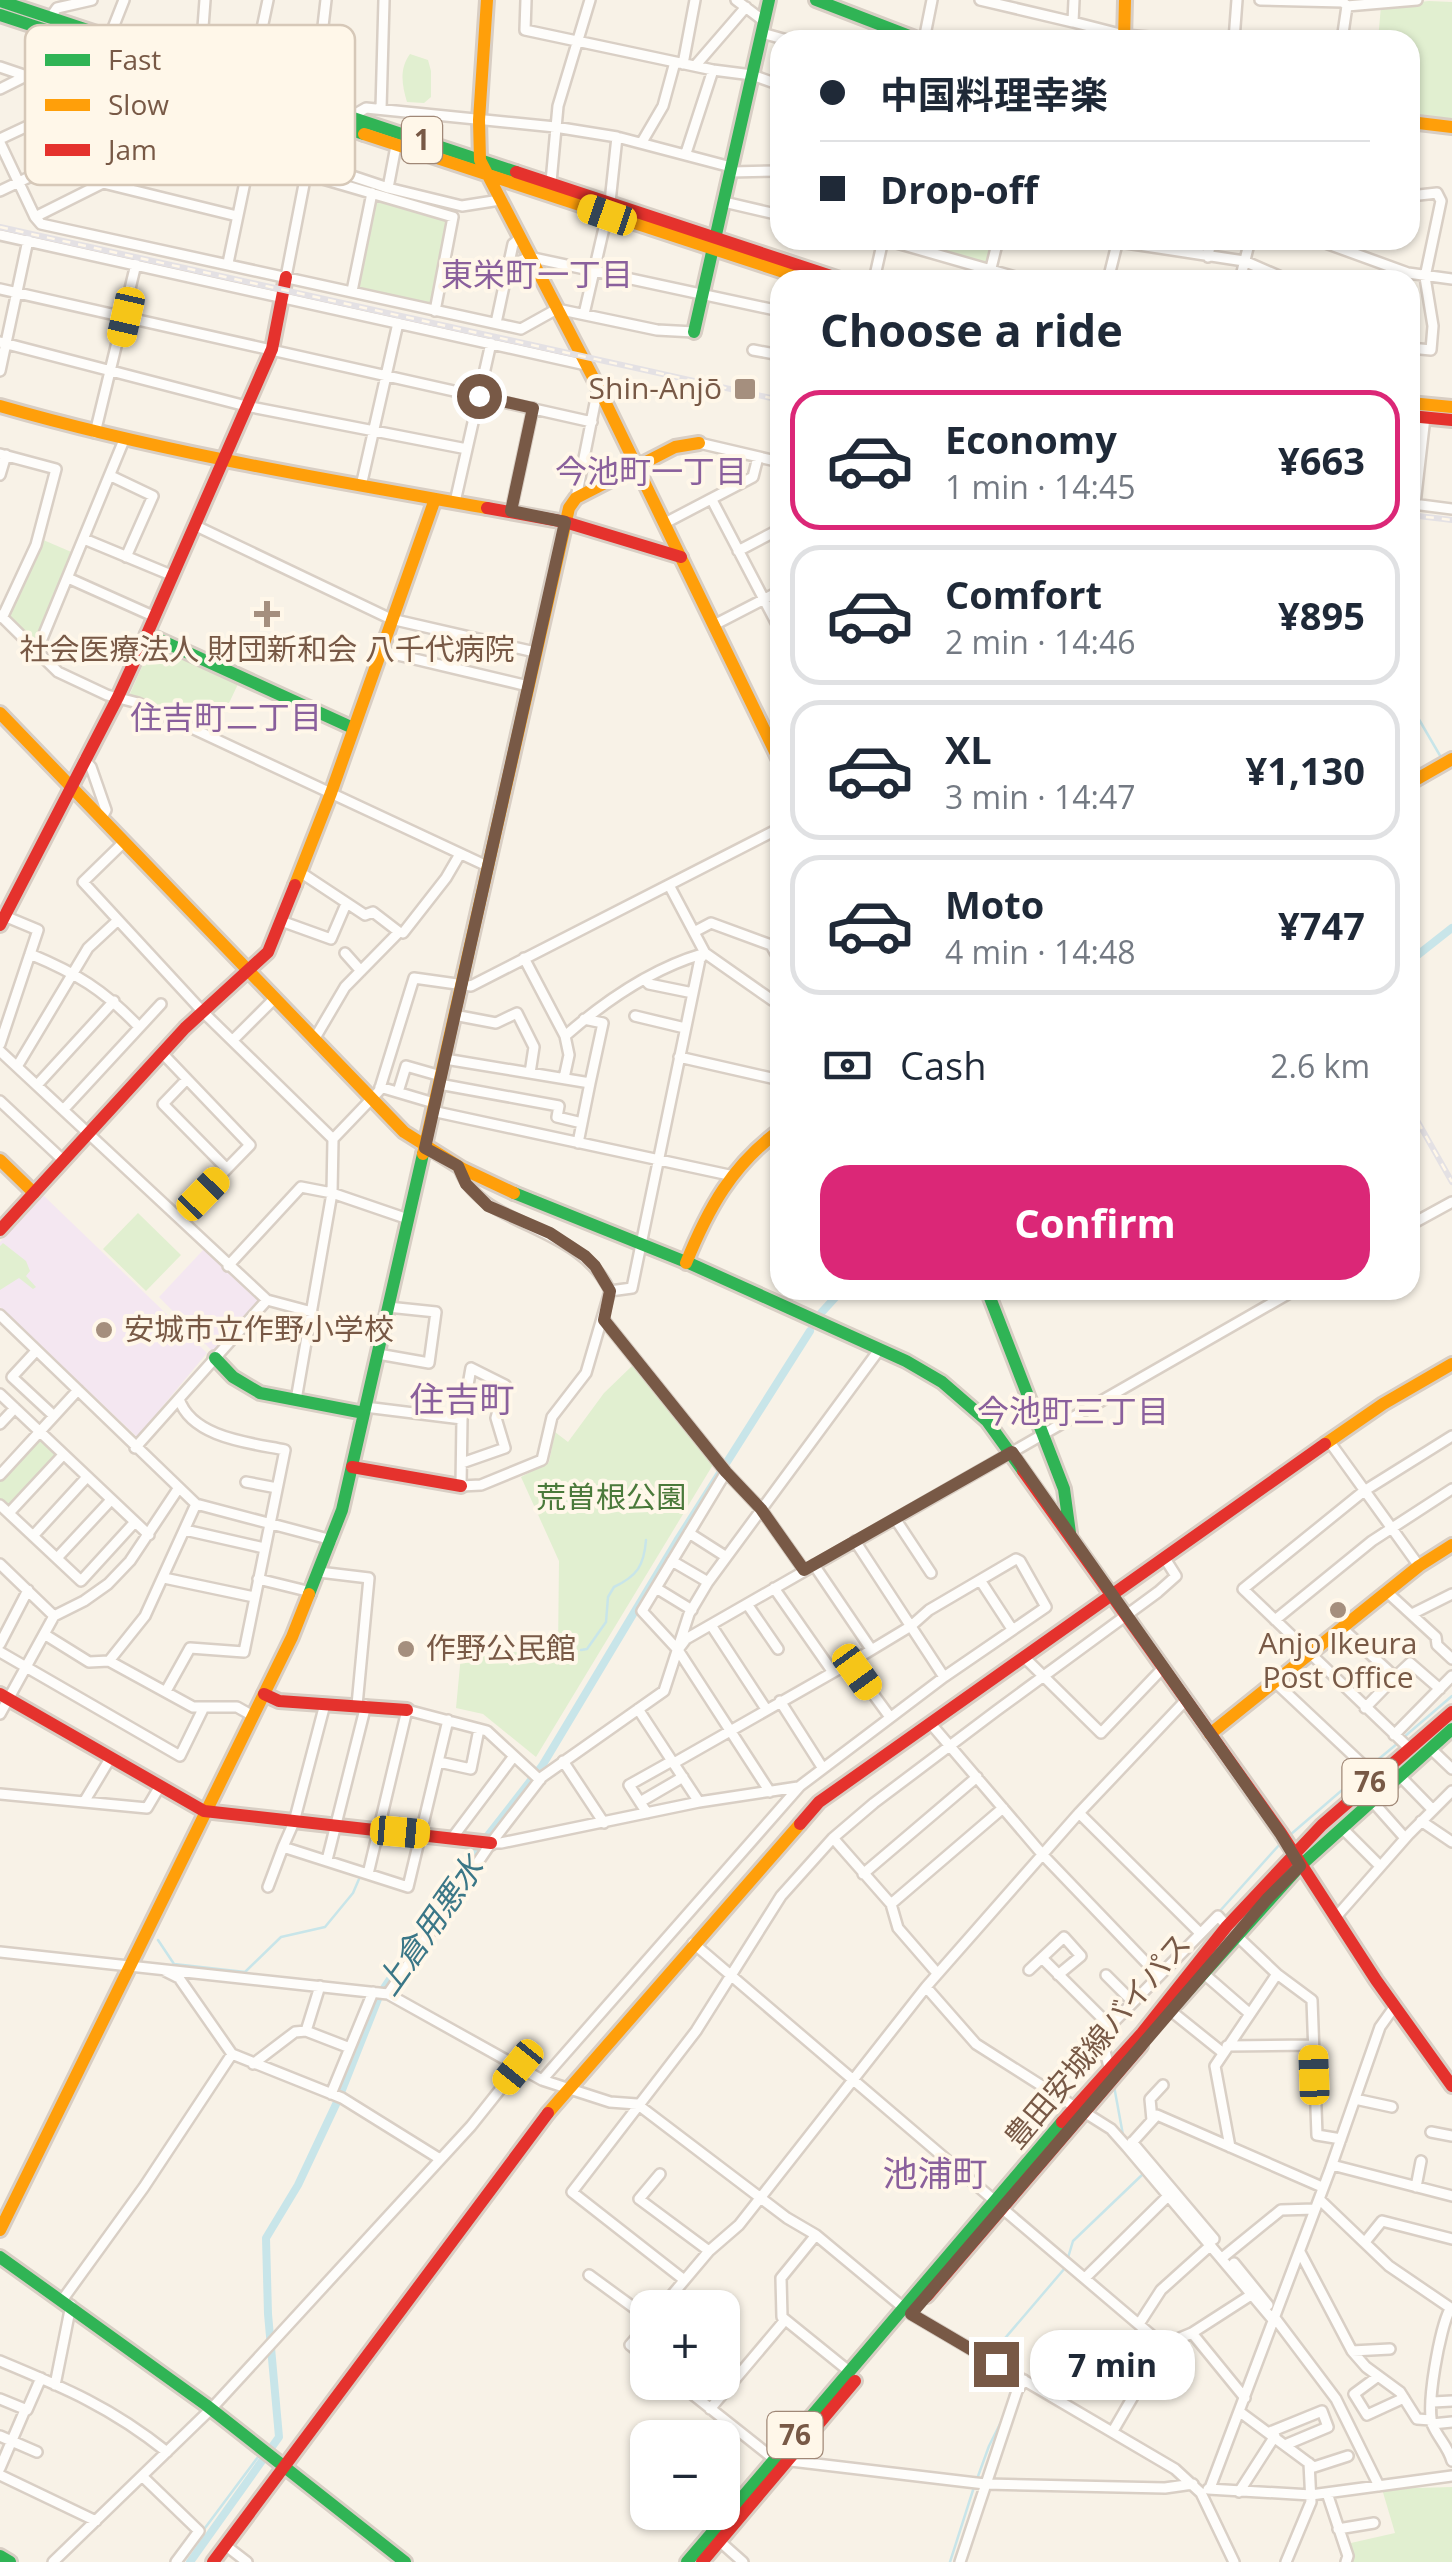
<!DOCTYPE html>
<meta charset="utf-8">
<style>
:root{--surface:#fff;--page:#f2f2f3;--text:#1f2937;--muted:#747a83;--line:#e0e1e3;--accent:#db2777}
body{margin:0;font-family:"Open Sans","Noto Sans JP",sans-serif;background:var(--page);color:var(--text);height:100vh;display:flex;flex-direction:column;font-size:38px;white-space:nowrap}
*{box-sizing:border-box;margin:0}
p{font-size:32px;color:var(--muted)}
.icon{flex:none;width:55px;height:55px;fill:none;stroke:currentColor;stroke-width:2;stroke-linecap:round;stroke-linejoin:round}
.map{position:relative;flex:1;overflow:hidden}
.details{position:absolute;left:770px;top:270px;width:650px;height:1030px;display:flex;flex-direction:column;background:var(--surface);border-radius:30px;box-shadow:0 2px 8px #0004}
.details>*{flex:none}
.banner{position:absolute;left:770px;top:30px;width:650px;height:220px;border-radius:30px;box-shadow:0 2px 8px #0004;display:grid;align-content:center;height:220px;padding:0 50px;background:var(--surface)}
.controls{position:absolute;left:630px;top:2290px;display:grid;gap:20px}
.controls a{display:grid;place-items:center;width:110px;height:110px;border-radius:20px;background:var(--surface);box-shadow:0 2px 8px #0004;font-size:50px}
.end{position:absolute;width:45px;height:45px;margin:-22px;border:12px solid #785946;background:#fff;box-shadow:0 0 0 5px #fff}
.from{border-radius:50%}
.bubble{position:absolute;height:70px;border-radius:30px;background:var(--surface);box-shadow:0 2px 8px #0004;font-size:32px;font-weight:700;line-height:70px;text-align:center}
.car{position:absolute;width:30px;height:60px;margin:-30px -15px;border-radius:12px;box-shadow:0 0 8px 2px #0007;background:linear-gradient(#f5c518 24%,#345 0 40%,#f5c518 0 76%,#345 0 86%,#f5c518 0)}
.banner b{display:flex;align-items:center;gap:35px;height:95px;font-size:38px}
.banner b+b{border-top:2px solid var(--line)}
.banner i{width:25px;height:25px;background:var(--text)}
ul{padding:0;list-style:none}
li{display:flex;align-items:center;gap:30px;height:140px;margin:0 20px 15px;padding:0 30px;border:5px solid var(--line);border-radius:30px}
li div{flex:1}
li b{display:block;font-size:38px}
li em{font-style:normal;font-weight:700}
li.active{border-color:var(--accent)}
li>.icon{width:90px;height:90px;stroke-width:1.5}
h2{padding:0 50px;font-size:45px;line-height:120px}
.pay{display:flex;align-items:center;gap:25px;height:110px;padding:0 50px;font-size:38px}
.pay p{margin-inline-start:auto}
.primary-button{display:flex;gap:20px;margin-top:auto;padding:20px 50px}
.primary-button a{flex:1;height:115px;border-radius:30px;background:var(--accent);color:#fff;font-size:40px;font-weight:700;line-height:115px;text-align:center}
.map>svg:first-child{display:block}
.education{fill:#f4e7f1}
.green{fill:#e1efd0}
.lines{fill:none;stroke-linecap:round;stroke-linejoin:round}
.stream{stroke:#c8e5e9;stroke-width:2.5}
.canal{stroke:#c8e5e9;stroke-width:8}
.street-casing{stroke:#d9cfc5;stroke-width:14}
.fast-casing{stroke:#d8cec4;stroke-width:18}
.slow-casing{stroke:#d8cec4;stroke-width:18}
.jam-casing{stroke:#d8cec4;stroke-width:18}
.street{stroke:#fefdfb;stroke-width:9}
.fast{stroke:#30b455;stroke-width:12}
.slow{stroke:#ff9f0a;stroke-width:12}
.jam{stroke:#e5322d;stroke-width:12}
.rail-casing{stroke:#e4e1e4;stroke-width:6}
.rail{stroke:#fff7e9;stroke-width:2.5;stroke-dasharray:8;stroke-linecap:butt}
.route{stroke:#785946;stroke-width:12}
.poi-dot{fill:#a58f7e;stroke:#fff7e9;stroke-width:4}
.labels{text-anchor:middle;stroke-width:8;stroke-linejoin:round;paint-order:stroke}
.shield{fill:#fff7e9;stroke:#a08877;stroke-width:2.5}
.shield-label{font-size:28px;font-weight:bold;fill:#785946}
.poi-label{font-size:30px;fill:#785946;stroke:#fff7e9}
.park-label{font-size:30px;fill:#4a793a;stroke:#fff7e9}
.street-label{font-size:30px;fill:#785946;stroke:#fff7e9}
.neighbourhood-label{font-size:32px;fill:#8a609c;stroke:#fff7e9}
.water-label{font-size:32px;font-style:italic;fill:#3b7787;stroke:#fff7e9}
.quarter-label{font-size:35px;fill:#8a609c;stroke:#fff7e9}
.key{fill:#fff7e9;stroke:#d6c8b8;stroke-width:2.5}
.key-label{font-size:28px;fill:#785946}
</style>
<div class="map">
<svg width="1452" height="2562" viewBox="0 0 1452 2562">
<rect width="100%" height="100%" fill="#f8f2e7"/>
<!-- education -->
<path class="education" d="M43,1195L207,1353L137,1437L0,1307V1242Z
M204,1249L260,1300L213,1352L159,1297Z"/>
<!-- green -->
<path class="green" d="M1429,1L1452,2V124L1410,119V40H1378L1381,6Z
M410,54L428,60L431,71V97L424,103L407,102C402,85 399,69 410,54Z
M378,198L444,216L449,223L433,304L429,306L358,290L356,286L373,199Z
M941,240H994L989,264L941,252Z
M41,539L76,554L36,647L5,616Z
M152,644L238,684L214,735L129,696Z
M138,1213L181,1255L146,1291L103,1249Z
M3,1243L26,1261L30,1271L26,1276L36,1287L33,1289L19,1278L0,1290V1246Z
M633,1365L714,1463L536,1757L483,1714L456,1708L461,1655L558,1650L559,1561L521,1477L549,1462L555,1432L568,1442L604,1393Z
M41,1438L57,1456L8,1508L0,1500V1480Z
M1452,2487V2562H1348L1342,2545L1395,2533L1382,2489Z"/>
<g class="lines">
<!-- stream -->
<path class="stream" d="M1410,704L1442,759
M581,1650L587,1649L606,1622L608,1597L614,1587C637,1576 644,1566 646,1540
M1404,1737L1452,1696
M1369,1767L1398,1743
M1290,1835L1363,1772
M1219,1912L1280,1844
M158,1940L174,1964L245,1972L281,1937L325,1927L353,1893L359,1879
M1114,2086L1123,2135L1128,2140
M1067,2261L1073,2241L1143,2174
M989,2357L1065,2268
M983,2363L981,2366L1012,2386L1006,2411
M977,2479L989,2446L1003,2418
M202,2532L258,2457
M950,2562L974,2487"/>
<!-- canal -->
<path class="canal" d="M1410,961L1452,928
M821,1313L842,1290
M190,2562L279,2437L268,2314L266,2238L298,2185L338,2100L380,1994L479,1847L542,1766L677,1541L810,1331"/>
<defs>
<path id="street" d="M526,0L525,30L713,70L752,75L780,85
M736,0L765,22
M980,0L1073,22L1074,0
M1260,0L1343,2L1347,6L1417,0
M50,18L57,8L92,0
M1073,22L1124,35L1187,40
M762,33L787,40
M109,38L124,0
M924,40L932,0
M1234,40L1237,0
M1342,40L1347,6
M683,64L695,0
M695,66L746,7
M0,67L151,118L307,161L388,188L462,206L500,200
M200,68L205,0
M250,85L268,0
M0,89L26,76
M381,109L384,0
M352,116L366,108L555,127L617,137L731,167
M190,129L206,84
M0,139L81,101L105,48
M642,142L663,106L675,62
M0,143L35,217L41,224L521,329L557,309L657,330L694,332
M686,153L713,70
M730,172L780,171
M551,182L558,106L590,0
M103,183V142L124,121L453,217L435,311
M388,188L396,146
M0,191L103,142
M1410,196L1437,193L1441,201L1425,277L1433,326L1431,350L1410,348
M610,202L617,137
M724,202L780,215
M35,217L103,183L237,216
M0,235L586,365
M886,240L1026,280
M1106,240L1244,261L1288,280
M1317,240L1408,273L1452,279
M1208,257L1211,240
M228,263L250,158
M508,267L529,257L780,311
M286,277L306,174L326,0
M874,280L883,240
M988,280L998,240
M1108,280L1118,240
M1240,280L1250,240
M0,289L592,422
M352,291L372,193
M584,314L607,215
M496,323L513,244L519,239
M0,342L246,406L467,449
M753,350L780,355
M0,371L28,240
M95,433L136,264
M699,443L780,462
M0,454L56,469L36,545L2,618
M0,475L6,455
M111,476L153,496L126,557
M361,486L398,323
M576,498L598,388
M712,500L780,630
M455,502L491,343
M1413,504L1452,509
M1415,504L1425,417
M511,511L533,408
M665,523L753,477L758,457
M194,525L391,619L535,652
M84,539L171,575
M738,551L780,529
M68,578L153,616
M0,615L58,672L107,695L138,703L487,866
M714,625L780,591
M37,651L124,440
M381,651L528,686
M84,759L91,767L106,810L101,819
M124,842L83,882L203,1012L333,1139
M300,872L365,915L373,912L399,932L345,987L315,1038
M669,885L705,953L772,1000L780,1002
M281,921L331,939L346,904
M399,932L403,933L446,878L460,854
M694,932L711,923L771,945L780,961
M345,953L361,971
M30,954C76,973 104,990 139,1027
M524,958L565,1036L569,1055L564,1078
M644,979L649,984L693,993
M454,1015L496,1023L517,1013L534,1047L530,1073
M635,1016L685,1028
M584,1019L603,1023L590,1083
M565,1036C605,1001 651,969 702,954
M233,1040L275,998
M0,1044L38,930L2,915
M0,1051L267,1300L312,1312
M163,1054L250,1145L179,1218
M679,1057L780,1080
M445,1059L590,1083L578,1143
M18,1065L88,948L117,921
M187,1079L163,1104L227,1169
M38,1084L114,1001
M439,1084L559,1106L557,1117L582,1123
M380,1087L434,1103
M398,1092L406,1066L441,1076
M0,1101L64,1161
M64,1109L161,1004
M432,1111L729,1175
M458,1165C477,1228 578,1222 610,1291L586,1373L552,1417L542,1460L481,1485L461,1486L462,1419L471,1368L505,1385L496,1418L505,1448L462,1463
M1410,1225L1452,1202
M228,1266L301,1187L332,1193L408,1219
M610,1291L632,1288L700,959L705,953
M0,1315L196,1504L332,1540
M604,1320L726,1472L761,1509L804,1570
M36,1351L12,1377L54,1416
M378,1354L429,1363L436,1312L388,1307
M0,1394L149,1535
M296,1400L332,1193L333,1139L379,1091L414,978L471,986L780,828
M365,1407L462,1419
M0,1424L15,1408
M1329,1441L1419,1566
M135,1448L267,1300
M726,1472L642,1611L678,1650L770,1792
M0,1475L78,1390
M246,1482L277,1488
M0,1505L81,1581L134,1523
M9,1513L63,1455
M896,1520L931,1573
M185,1530L264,1548
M689,1533L725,1556
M33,1536L87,1477
M855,1541L944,1677
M57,1558L111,1500
M672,1561L708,1582
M0,1564L54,1616
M814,1565L871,1649
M319,1572L369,1578L357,1705
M164,1578L254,1597
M258,1579L311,1592
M980,1580L1012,1629
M656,1588L692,1610
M774,1588L832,1671
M1387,1592L1436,1637L1437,1645L1452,1659
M747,1604L778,1649
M1412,1614L1452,1594
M1275,1620L1372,1541L1452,1489
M711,1625L766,1709
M1342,1628L1395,1677L1365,1708
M44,1634L89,1662L109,1661L193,1707H237L253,1716
M0,1644L28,1590
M680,1647L686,1639L1295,1290
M0,1652L180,1756L203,1709
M1025,1658L1101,1733L1162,1669
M109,1661L145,1616L196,1504
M853,1661L857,1672L890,1717
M1395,1677L1410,1663L1440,1689
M1276,1683L1376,1777
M166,1691L190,1648L244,1652L285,1450C251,1443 192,1438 179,1399
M780,1701L822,1767
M325,1704L294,1822L283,1847L408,1887L448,1720
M638,1709L672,1761
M0,1714L54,1616L84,1601L108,1584L130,1561L178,1489
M931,1724L1042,1854L1159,1976
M1394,1735L1452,1676
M1430,1748L1452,1769
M1410,1749L1243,1589L1364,1491L1452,1436
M563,1761L604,1823
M439,1762L471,1769L479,1729
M1399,1775L1433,1810
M0,1794L147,1808L160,1786
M84,1802L111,1757
M640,1802L683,1777
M1373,1802L1405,1838
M647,1813L629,1785L672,1761L699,1802
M1079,1813L1200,1933
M1421,1821L1452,1842
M1342,1828L1380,1866
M453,1837L514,1756
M833,1838L891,1904L898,1928L937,1973
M491,1843H501L699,1802L798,1787
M327,1860L366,1705
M368,1874L407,1710L487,1731L540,1780
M863,1874L977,1777
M268,1887L283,1847
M891,1904L1003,1808
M1336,1917L1409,1834L1452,1791
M693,1943L995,2201
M0,1952L388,1994L542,2080L610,2102L637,2104L787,2218L816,2235L911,2314L1175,2469L1201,2493L1234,2562
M1042,1958L1110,2026
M1029,1970L1064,1937L1081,1956L1058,1975
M165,1971L179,1978L232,2054L342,2098L440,2159
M1203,1973L1249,2013
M1277,1974L1312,2000L1317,2135L1341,2139
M1106,1975L1133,2002
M926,1987L976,2044L1075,2107
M388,1994L491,1843L542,1777L664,1691L689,1614L708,1582L879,1350
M1171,2011L1222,2052
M306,2031L350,2048
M1227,2046L1313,2045
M253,2064L295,2032L306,2031L320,1986
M1109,2067L1101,2035L1218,1916L1227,1926
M542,2080L800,1786L944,1677L1046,1607L1020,1561L1016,1559L929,1610L911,1626L853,1661L674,1763
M331,2094L373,1992
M1355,2099L1392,2107
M1084,2112L1111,2129L1127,2147L1274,2321
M1152,2120L1150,2099L1163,2085
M1431,2132L1452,2136
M1132,2142L1214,2239
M1129,2146L1157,2115L1322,2187
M1230,2147L1215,2066L1277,1974L1237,1936
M1332,2165L1452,2196
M660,2174L639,2199L709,2251
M1416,2187L1421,2161
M1319,2199L1389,2266L1452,2309
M1003,2209L1163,2345L1192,2333L1245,2398
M816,2235L781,2278L782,2317L850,2372
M1365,2242L1382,2221L1452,2239
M1300,2252L1352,2351L1366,2367L1400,2392L1417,2419L1431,2420
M1222,2258L1281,2210L1315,2209
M1234,2263L1268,2305
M589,2275L648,2318
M1085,2278L1168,2196
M683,2279L572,2192L696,2031L781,1896L833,1838L874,1803L996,1711L1158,1592L1176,1576L1164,1557
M63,2299L144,2187L232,2054
M661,2308L709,2251L739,2225L926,1987L1079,1813L1185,1701
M1450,2309C1440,2328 1425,2408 1433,2426C1439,2439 1448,2447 1452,2461
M1275,2318L1336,2399L1379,2486
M648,2324L630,2345L648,2359
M1139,2324L1161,2290L1211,2245
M1192,2333L1251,2295
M1352,2351L1390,2349
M0,2361C65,2388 111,2407 167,2452
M1377,2377L1354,2394L1367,2415L1404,2398
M677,2382L774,2459L985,2484L1165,2488L1193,2484
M55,2385L71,2305
M0,2399L27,2410L41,2378
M1433,2402L1452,2401
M710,2409L785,2320
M1240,2412L1314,2467L1348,2456
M1432,2424L1452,2422
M1113,2431L1163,2345
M1270,2432L1322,2411L1328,2427L1285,2445
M0,2436L37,2452
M0,2468L25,2410
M0,2475L96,2521
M142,2476L199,2531L176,2562
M1210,2488L1330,2170L1380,2027L1395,2006
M1208,2489L1311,2495L1452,2476
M1239,2492L1275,2436
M1327,2493L1348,2556L1346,2562
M1338,2529L1374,2523
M717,2539L743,2562
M225,2545L247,2562
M53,2562L212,2408L471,2126L518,2067
M960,2562L1017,2391L1024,2380
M1286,2562L1311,2502L1309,2463"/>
<path id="fast" d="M816,0L920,40
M0,1L516,172
M0,15L364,134
M694,332L769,0
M147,634L353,728
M514,1193L691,1264L906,1361L942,1382L987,1421L1023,1471
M987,1290L1064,1489L1070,1533
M215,1358L233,1377L260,1393L364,1413
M309,1594L342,1510L423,1154
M1177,2003L1300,1866L1452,1729
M0,2257L206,2405L405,2562
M0,2556L10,2562
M687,2562L1062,2122"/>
<path id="slow" d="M487,0L479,120L480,160L598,387L780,762
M1124,40L1125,0
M1410,122L1452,127
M364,134L808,280
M1410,403L1452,407
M0,406C160,452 323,479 487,508
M0,713L404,1132L463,1169L514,1193
M1410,783L1452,759
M295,885L331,793L435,499
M423,1154L569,508L576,498L675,447L699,443
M0,1160L34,1193
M686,1263C708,1209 732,1165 780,1130
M1325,1444L1383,1404L1452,1364
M1210,1734L1419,1566L1452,1545
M548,2113L800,1824
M0,2230L292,1637L309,1594"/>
<path id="jam" d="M516,172L843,280
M1410,416L1452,420
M487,508L565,522L681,557
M0,925L118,697L147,634L272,349L286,277
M0,1230L185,1028L268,952L295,885
M352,1467L461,1486
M1023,1471L1281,1833L1376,1980L1452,2086
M0,1694L204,1811L491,1843
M264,1694L279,1701L407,1710
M800,1824L819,1802L1325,1444
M1062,2122L1142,2033L1227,1926L1322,1825L1452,1712
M927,2296L1141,2046
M213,2562L548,2113
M702,2562L855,2381"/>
</defs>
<!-- street casing -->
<use href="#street" class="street-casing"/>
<!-- fast casing -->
<use href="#fast" class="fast-casing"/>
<!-- slow casing -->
<use href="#slow" class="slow-casing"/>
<!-- jam casing -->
<use href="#jam" class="jam-casing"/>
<!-- street -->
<use href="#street" class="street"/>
<!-- fast -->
<use href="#fast" class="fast"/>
<!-- slow -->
<use href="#slow" class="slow"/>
<!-- jam -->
<use href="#jam" class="jam"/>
<defs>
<path id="rail" d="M0,227L780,400
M1410,515L1452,520
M1410,1108L1452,1182"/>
</defs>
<!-- rail casing -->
<use href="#rail" class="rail-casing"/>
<!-- rail -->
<use href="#rail" class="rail"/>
</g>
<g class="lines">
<!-- route -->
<path class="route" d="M479,396L533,408L511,511L565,522L425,1148L458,1166L466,1184L488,1206L550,1233L585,1256L595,1266L610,1291L604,1320L726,1472L761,1509L804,1570L1012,1452L1280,1833L1300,1866L1268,1898L911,2314L996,2364"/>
</g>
<!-- markers -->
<g class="poi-dot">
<rect x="733" y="377" width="24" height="24" rx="5"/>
<path d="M262 599h10v10h10v10h-10v10h-10v-10h-10v-10h10z"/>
<circle cx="104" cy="1330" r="10"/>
<circle cx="1338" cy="1610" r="10"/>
<circle cx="406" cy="1649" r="10"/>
</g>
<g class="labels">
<!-- shield labels -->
<g class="shield">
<rect x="402" y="117" width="40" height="46" rx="8"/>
<rect x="1342.5" y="1759" width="55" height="46" rx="8"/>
<rect x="767.5" y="2412" width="55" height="46" rx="8"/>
</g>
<g class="shield-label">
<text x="422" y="150">1</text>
<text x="1370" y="1792">76</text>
<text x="795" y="2445">76</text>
</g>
<!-- poi labels -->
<g class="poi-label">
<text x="722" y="399" text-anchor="end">Shin-Anjō</text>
<text x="267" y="660">社会医療法人 財団新和会 八千代病院</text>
<text x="124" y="1340" text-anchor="start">安城市立作野小学校</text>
<text x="1338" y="1654">Anjo Ikeura<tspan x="1338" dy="34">Post Office</tspan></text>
<text x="426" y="1659" text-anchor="start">作野公民館</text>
</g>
<!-- park labels -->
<g class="park-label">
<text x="611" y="1508">荒曽根公園</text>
</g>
<!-- street labels -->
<g class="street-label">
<text transform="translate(1098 2041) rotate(-50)" y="10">豊田安城線バイパス</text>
</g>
<!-- neighbourhood labels -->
<g class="neighbourhood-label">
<text x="537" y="286">東栄町一丁目</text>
<text x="651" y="483">今池町一丁目</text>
<text x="226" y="729">住吉町二丁目</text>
<text x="1073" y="1423">今池町三丁目</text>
</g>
<!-- water labels -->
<g class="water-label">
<text transform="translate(430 1926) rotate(-55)" y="11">上倉用悪水</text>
</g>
<!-- quarter labels -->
<g class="quarter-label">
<text x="462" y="1412">住吉町</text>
<text x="935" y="2186">池浦町</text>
</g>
</g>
<!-- legend -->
<rect x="25" y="25" width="330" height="160" rx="15" class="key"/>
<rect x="45" y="54" width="45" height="12" fill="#30b455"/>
<rect x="45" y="99" width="45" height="12" fill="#ff9f0a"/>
<rect x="45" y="144" width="45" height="12" fill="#e5322d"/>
<g class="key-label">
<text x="108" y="70">Fast</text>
<text x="108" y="115">Slow</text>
<text x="108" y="160">Jam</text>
</g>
</svg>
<div class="controls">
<a>+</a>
<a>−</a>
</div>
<i class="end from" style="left:479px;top:396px"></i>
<i class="end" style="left:996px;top:2364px"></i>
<div class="bubble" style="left:1030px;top:2330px;width:165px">7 min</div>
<i class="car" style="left:607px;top:215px;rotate:289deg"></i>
<i class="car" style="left:126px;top:317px;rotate:193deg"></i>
<i class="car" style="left:203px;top:1194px;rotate:44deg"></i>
<i class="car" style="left:857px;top:1672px;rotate:144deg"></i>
<i class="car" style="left:400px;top:1832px;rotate:95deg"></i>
<i class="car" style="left:518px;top:2067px;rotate:219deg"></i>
<i class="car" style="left:1314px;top:2075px;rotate:358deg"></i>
<div class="banner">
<b><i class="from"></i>中国料理幸楽</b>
<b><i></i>Drop-off</b>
</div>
<section class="details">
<h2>Choose a ride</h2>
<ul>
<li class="active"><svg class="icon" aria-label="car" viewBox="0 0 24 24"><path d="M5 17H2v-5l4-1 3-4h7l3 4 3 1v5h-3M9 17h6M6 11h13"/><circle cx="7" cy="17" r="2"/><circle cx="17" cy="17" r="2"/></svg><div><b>Economy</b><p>1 min · 14:45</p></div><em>¥663</em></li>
<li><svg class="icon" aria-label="car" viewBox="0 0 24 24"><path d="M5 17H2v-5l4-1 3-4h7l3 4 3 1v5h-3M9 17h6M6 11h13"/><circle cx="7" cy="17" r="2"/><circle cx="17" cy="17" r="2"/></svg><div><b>Comfort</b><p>2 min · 14:46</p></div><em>¥895</em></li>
<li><svg class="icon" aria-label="car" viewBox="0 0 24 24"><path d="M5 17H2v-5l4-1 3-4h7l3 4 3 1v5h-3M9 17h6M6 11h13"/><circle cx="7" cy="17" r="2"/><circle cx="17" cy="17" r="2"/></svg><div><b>XL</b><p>3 min · 14:47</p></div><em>¥1,130</em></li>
<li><svg class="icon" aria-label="car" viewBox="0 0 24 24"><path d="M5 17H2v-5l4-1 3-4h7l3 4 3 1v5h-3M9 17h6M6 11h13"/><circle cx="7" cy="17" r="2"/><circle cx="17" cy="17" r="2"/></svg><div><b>Moto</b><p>4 min · 14:48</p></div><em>¥747</em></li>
</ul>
<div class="pay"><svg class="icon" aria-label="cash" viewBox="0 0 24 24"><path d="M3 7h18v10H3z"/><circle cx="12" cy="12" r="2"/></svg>Cash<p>2.6 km</p></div>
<div class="primary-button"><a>Confirm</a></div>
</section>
</div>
